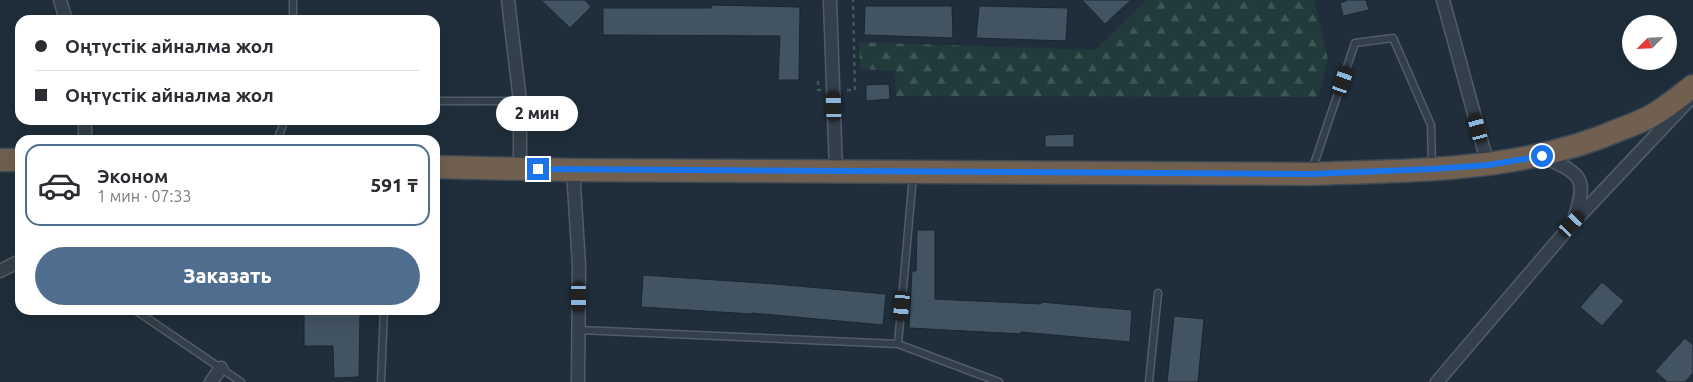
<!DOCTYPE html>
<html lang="ru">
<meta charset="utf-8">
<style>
:root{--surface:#fff;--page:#f7f7f7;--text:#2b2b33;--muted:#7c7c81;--line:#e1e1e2;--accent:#4f6d8f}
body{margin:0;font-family:Ubuntu,sans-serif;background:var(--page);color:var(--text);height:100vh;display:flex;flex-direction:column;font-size:19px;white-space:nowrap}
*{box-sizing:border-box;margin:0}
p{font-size:16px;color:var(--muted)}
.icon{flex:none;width:28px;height:28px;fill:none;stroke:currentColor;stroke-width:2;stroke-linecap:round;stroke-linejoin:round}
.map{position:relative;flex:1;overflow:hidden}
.details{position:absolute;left:15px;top:135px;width:425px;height:180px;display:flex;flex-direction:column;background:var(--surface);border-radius:15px;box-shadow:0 5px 20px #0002}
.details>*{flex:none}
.banner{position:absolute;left:15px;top:15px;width:425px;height:110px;border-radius:15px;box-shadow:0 5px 20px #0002;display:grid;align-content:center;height:110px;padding:0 20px;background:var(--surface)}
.needle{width:32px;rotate:246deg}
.fabs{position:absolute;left:1622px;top:15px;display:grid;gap:10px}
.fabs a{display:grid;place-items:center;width:55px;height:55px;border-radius:50%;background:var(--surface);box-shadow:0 5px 20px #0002;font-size:25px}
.end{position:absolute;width:22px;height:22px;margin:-11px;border:6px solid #1a73e8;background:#fff;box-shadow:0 0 0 2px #fff}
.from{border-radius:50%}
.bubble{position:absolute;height:35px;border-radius:18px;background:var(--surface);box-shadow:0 5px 20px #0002;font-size:16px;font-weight:800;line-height:35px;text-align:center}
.car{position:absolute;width:15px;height:30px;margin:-15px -8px;border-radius:6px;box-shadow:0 0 4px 1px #0007;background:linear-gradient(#222 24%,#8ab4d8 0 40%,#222 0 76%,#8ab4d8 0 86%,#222 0)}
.banner b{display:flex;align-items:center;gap:18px;height:48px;font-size:19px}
.banner b+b{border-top:1px solid var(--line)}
.banner i{width:12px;height:12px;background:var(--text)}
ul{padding:9px 0 0;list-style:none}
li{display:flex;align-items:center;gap:15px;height:82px;margin:0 10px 8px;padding:0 10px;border:2px solid transparent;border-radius:15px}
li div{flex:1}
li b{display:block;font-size:19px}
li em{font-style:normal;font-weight:800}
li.current{border-color:var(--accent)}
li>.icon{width:45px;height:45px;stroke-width:1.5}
.button{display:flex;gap:10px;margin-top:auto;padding:10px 20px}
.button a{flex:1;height:58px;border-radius:30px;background:var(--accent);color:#fff;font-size:20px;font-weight:800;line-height:58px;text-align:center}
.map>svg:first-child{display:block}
.forest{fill:url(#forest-firs)}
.building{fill:#425362;stroke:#1a2631}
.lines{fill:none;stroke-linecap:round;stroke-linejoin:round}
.lane-casing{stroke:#505d68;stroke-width:9}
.street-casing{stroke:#505d68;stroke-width:15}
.highway-casing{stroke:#3d4a55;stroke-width:25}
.path{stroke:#3f5858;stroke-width:2.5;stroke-dasharray:4 4;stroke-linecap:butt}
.lane{stroke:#333f4a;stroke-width:6}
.street{stroke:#333f4a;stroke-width:12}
.highway{stroke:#71604f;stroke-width:22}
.route{stroke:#1a73e8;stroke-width:6}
</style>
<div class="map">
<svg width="1693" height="382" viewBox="0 0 1693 382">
<defs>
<pattern id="forest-firs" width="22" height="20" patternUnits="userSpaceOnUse" patternTransform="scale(1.25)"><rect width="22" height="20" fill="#213b3b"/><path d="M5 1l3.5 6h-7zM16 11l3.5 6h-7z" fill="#3f5556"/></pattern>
</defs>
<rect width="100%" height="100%" fill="#1f2e3a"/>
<!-- forest -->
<path class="forest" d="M1146,0H1314L1328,60L1318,97L896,96L895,71L860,69L859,42L1095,50Z"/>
<!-- building -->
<path class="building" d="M541,0H585L591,7L570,28Z
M1082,0H1131L1105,24Z
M1346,0H1366L1369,10L1343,16L1340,3L1346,1Z
M711,5L800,7L799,80H778L780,36L603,35V8H711Z
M865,6H952L953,38L864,35Z
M979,6L1068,8L1066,41L976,38Z
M889,84L890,99L866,101V85Z
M1074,134V147H1045V135Z
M917,230H935V299L1041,304V302L1132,310L1130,342L1021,332V334L909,328L912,271H916Z
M643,275L775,284L886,294L883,325L752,313V314L641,307Z
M1602,282L1624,301L1602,326L1580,307Z
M304,310H360L359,377L334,378L333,346H304Z
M1174,316L1204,319L1198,382H1167Z
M1685,338L1693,345V373L1685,382H1667L1655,371Z"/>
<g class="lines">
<defs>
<path id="lane" d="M293,0V20
M435,101H520
M277,140L285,120
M1312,170L1355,43L1393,38L1431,125L1432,165
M135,310L241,382
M579,330L898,344L999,382
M898,344L913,176
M381,382L384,310
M1149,382L1158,293"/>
<path id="street" d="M60,0L66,20
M508,0L520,101V169
M830,0L836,171
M1443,0L1488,165
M85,120V140
M1542,156C1580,174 1589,176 1574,219
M573,170L579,265L578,382
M0,271L20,261
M211,382L221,368
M1437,382L1572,224L1690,99"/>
<path id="highway" d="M0,160H20
M435,167L573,170L1311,174C1416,170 1523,172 1621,129C1632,125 1643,121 1653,115C1667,107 1680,96 1693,86"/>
</defs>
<!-- lane casing -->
<use href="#lane" class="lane-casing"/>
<!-- street casing -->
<use href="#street" class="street-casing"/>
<!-- highway casing -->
<use href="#highway" class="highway-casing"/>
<!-- path -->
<path class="path" d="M818,81V90H821
M847,90H855L853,0"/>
<!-- lane -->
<use href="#lane" class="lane"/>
<!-- street -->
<use href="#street" class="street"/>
<!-- highway -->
<use href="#highway" class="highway"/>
</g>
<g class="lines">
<!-- route -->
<path class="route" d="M538,169L1311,174L1432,169L1488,165L1542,156"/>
</g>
</svg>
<div class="fabs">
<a><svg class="needle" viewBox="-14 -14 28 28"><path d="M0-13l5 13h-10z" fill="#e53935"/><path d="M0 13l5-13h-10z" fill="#7c7c81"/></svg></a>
</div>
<i class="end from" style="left:1542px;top:156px"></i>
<i class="end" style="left:538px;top:169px"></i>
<div class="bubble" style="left:496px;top:96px;width:82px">2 мин</div>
<i class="car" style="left:1343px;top:81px;rotate:19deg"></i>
<i class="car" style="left:834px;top:106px;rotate:358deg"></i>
<i class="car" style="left:1478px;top:128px;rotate:345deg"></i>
<i class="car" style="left:1572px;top:224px;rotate:43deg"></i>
<i class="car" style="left:579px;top:297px;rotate:180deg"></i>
<i class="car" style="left:902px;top:306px;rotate:185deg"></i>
<div class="banner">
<b><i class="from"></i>Оңтүстік айналма жол</b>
<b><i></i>Оңтүстік айналма жол</b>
</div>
<section class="details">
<ul>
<li class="current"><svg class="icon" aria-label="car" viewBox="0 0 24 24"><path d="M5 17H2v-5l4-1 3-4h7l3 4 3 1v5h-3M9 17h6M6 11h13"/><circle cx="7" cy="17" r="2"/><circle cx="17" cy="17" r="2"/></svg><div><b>Эконом</b><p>1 мин · 07:33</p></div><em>591 ₸</em></li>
</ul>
<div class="button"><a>Заказать</a></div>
</section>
</div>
